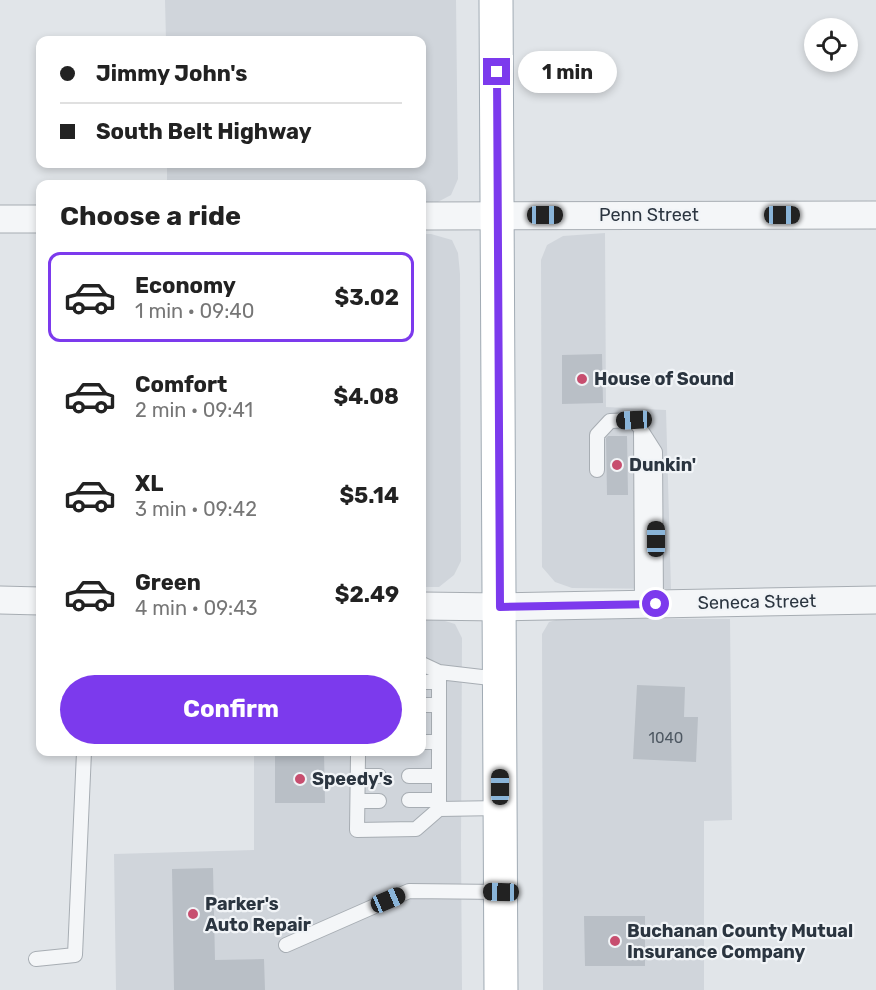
<!DOCTYPE html>
<meta charset="utf-8">
<style>
:root{--surface:#fff;--page:#f2f2f2;--text:#222;--muted:#767676;--line:#e0e0e0;--accent:#7c3aed}
body{margin:0;font-family:Rubik,sans-serif;background:var(--page);color:var(--text);height:100vh;display:flex;flex-direction:column;font-size:22px;white-space:nowrap}
*{box-sizing:border-box;margin:0}
p{font-size:20px;color:var(--muted)}
.icon{flex:none;width:33px;height:33px;fill:none;stroke:currentColor;stroke-width:2;stroke-linecap:round;stroke-linejoin:round}
.map{position:relative;flex:1;overflow:hidden}
.sheet{position:absolute;left:36px;top:180px;width:390px;height:576px;display:flex;flex-direction:column;background:var(--surface);border-radius:12px;box-shadow:0 3px 9px #0003}
.sheet>*{flex:none}
.banner{position:absolute;left:36px;top:36px;width:390px;height:132px;border-radius:12px;box-shadow:0 3px 9px #0003;display:grid;align-content:center;height:132px;padding:0 24px;background:var(--surface)}
.buttons{position:absolute;left:804px;top:18px;display:grid;gap:12px}
.buttons a{display:grid;place-items:center;width:54px;height:54px;border-radius:50%;background:var(--surface);box-shadow:0 3px 9px #0003;font-size:30px}
.end{position:absolute;width:27px;height:27px;margin:-14px;border:8px solid #7c3aed;background:#fff;box-shadow:0 0 0 3px #fff}
.from{border-radius:50%}
.bubble{position:absolute;height:42px;border-radius:21px;background:var(--surface);box-shadow:0 3px 9px #0003;font-size:20px;font-weight:700;line-height:42px;text-align:center}
.car{position:absolute;width:18px;height:36px;margin:-18px -9px;border-radius:8px;box-shadow:0 0 4px 2px #0007;background:linear-gradient(#222 24%,#8ab4d8 0 40%,#222 0 76%,#8ab4d8 0 86%,#222 0)}
.banner b{display:flex;align-items:center;gap:21px;height:57px;font-size:22px}
.banner b+b{border-top:2px solid var(--line)}
.banner i{width:15px;height:15px;background:var(--text)}
ul{padding:0;list-style:none}
li{display:flex;align-items:center;gap:18px;height:90px;margin:0 12px 9px;padding:0 12px;border:3px solid transparent;border-radius:12px}
li div{flex:1}
li b{display:block;font-size:22px}
li em{font-style:normal;font-weight:700}
li.active{border-color:var(--accent)}
li>.icon{width:54px;height:54px;stroke-width:1.5}
h2{padding:0 24px;font-size:27px;line-height:72px}
.action{display:flex;gap:12px;margin-top:auto;padding:12px 24px}
.action a{flex:1;height:69px;border-radius:36px;background:var(--accent);color:#fff;font-size:24px;font-weight:700;line-height:69px;text-align:center}
.map>svg:first-child{display:block}
.built{fill:#d0d5db}
.building{fill:#b9bfc6}
.lines{fill:none;stroke-linecap:round;stroke-linejoin:round}
.lane-casing{stroke:#a7adb3;stroke-width:16}
.street-casing{stroke:#a7adb3;stroke-width:29}
.primary-casing{stroke:#a1abb4;stroke-width:35}
.lane{stroke:#f4f6f8;stroke-width:14}
.street{stroke:#f4f6f8;stroke-width:27}
.primary{stroke:#fff;stroke-width:33}
.route{stroke:#7c3aed;stroke-width:8}
.poi-dot{fill:#c74e6f;stroke:#f1f4f7;stroke-width:2}
.labels{text-anchor:middle;stroke-width:4.5;stroke-linejoin:round;paint-order:stroke}
.number-label{font-size:15px;fill:#4e5862}
.street-label{font-size:18px;fill:#2b3540;stroke:#f1f4f7}
.poi-label{font-size:18px;font-weight:bold;fill:#2b3540;stroke:#f1f4f7;text-anchor:start}
</style>
<div class="map">
<svg width="876" height="990" viewBox="0 0 876 990">
<rect width="100%" height="100%" fill="#e1e5e9"/>
<!-- built -->
<path class="built" d="M165,0H456L458,179L451,195L432,205H422V184H167V164H422V40H166Z
M605,233L606,407L666,410L671,589L572,588L555,582L542,567L541,260L547,245L563,236Z
M422,234H431L452,240L458,253L460,274L461,561L454,575L439,587H422Z
M422,617L435,618L455,624L462,638L461,846L462,990H116L114,854L254,850V752H422Z
M563,618L730,619L732,820L704,821V990H543L542,634L549,622Z"/>
<!-- building -->
<path class="building" d="M602,354L603,403L562,404V355Z
M608,436H627L628,495H607L606,438Z
M637,685L685,687L684,717H698L696,762L633,759Z
M275,752H324L325,803H275Z
M213,868L215,960L264,959L265,990H174L172,869Z
M584,916H645V966H585Z"/>
<g class="lines">
<defs>
<path id="lane" d="M641,430L655,452L656,604
M597,470V435L610,421L634,420L641,429L642,604
M422,664L439,672V809
M439,672L499,679
M422,682H439
M422,705H439
M422,742H439
M358,756L357,830L416,829L439,809L500,808
M358,776H379
M409,776H439
M409,800H439
M358,801H379
M286,945L409,891L501,892
M36,959L75,955L84,752"/>
<path id="street" d="M422,216L876,215
M0,219H40
M0,600L40,601
M422,606L500,607L876,600"/>
<path id="primary" d="M496,0L501,990"/>
</defs>
<!-- lane casing -->
<use href="#lane" class="lane-casing"/>
<!-- street casing -->
<use href="#street" class="street-casing"/>
<!-- primary casing -->
<use href="#primary" class="primary-casing"/>
<!-- lane -->
<use href="#lane" class="lane"/>
<!-- street -->
<use href="#street" class="street"/>
<!-- primary -->
<use href="#primary" class="primary"/>
</g>
<g class="lines">
<!-- route -->
<path class="route" d="M497,72L500,607L656,604"/>
</g>
<!-- markers -->
<g class="poi-dot">
<circle cx="582" cy="379" r="6"/>
<circle cx="617" cy="465" r="6"/>
<circle cx="300" cy="779" r="6"/>
<circle cx="193" cy="914" r="6"/>
<circle cx="615" cy="941" r="6"/>
</g>
<g class="labels">
<!-- number labels -->
<g class="number-label">
<text x="666" y="743">1040</text>
</g>
<!-- street labels -->
<g class="street-label">
<text x="649" y="221">Penn Street</text>
<text transform="translate(757 602) rotate(-1)" y="6">Seneca Street</text>
</g>
<!-- poi labels -->
<g class="poi-label">
<text x="594" y="385">House of Sound</text>
<text x="629" y="471">Dunkin'</text>
<text x="312" y="785">Speedy's</text>
<text x="205" y="910">Parker's<tspan x="205" dy="21">Auto Repair</tspan></text>
<text x="627" y="937">Buchanan County Mutual<tspan x="627" dy="21">Insurance Company</tspan></text>
</g>
</g>
</svg>
<div class="buttons">
<a><svg class="icon" aria-label="locate" viewBox="0 0 24 24"><circle cx="12" cy="12" r="6"/><path d="M12 2v4M12 18v4M2 12h4M18 12h4"/></svg></a>
</div>
<i class="end from" style="left:656px;top:604px"></i>
<i class="end" style="left:497px;top:72px"></i>
<div class="bubble" style="left:518px;top:51px;width:99px">1 min</div>
<i class="car" style="left:545px;top:215px;rotate:90deg"></i>
<i class="car" style="left:782px;top:215px;rotate:90deg"></i>
<i class="car" style="left:634px;top:420px;rotate:267deg"></i>
<i class="car" style="left:656px;top:539px;rotate:0deg"></i>
<i class="car" style="left:500px;top:787px;rotate:0deg"></i>
<i class="car" style="left:501px;top:892px;rotate:271deg"></i>
<i class="car" style="left:388px;top:900px;rotate:67deg"></i>
<div class="banner">
<b><i class="from"></i>Jimmy John's</b>
<b><i></i>South Belt Highway</b>
</div>
<section class="sheet">
<h2>Choose a ride</h2>
<ul>
<li class="active"><svg class="icon" aria-label="car" viewBox="0 0 24 24"><path d="M5 17H2v-5l4-1 3-4h7l3 4 3 1v5h-3M9 17h6M6 11h13"/><circle cx="7" cy="17" r="2"/><circle cx="17" cy="17" r="2"/></svg><div><b>Economy</b><p>1 min · 09:40</p></div><em>$3.02</em></li>
<li><svg class="icon" aria-label="car" viewBox="0 0 24 24"><path d="M5 17H2v-5l4-1 3-4h7l3 4 3 1v5h-3M9 17h6M6 11h13"/><circle cx="7" cy="17" r="2"/><circle cx="17" cy="17" r="2"/></svg><div><b>Comfort</b><p>2 min · 09:41</p></div><em>$4.08</em></li>
<li><svg class="icon" aria-label="car" viewBox="0 0 24 24"><path d="M5 17H2v-5l4-1 3-4h7l3 4 3 1v5h-3M9 17h6M6 11h13"/><circle cx="7" cy="17" r="2"/><circle cx="17" cy="17" r="2"/></svg><div><b>XL</b><p>3 min · 09:42</p></div><em>$5.14</em></li>
<li><svg class="icon" aria-label="car" viewBox="0 0 24 24"><path d="M5 17H2v-5l4-1 3-4h7l3 4 3 1v5h-3M9 17h6M6 11h13"/><circle cx="7" cy="17" r="2"/><circle cx="17" cy="17" r="2"/></svg><div><b>Green</b><p>4 min · 09:43</p></div><em>$2.49</em></li>
</ul>
<div class="action"><a>Confirm</a></div>
</section>
</div>
